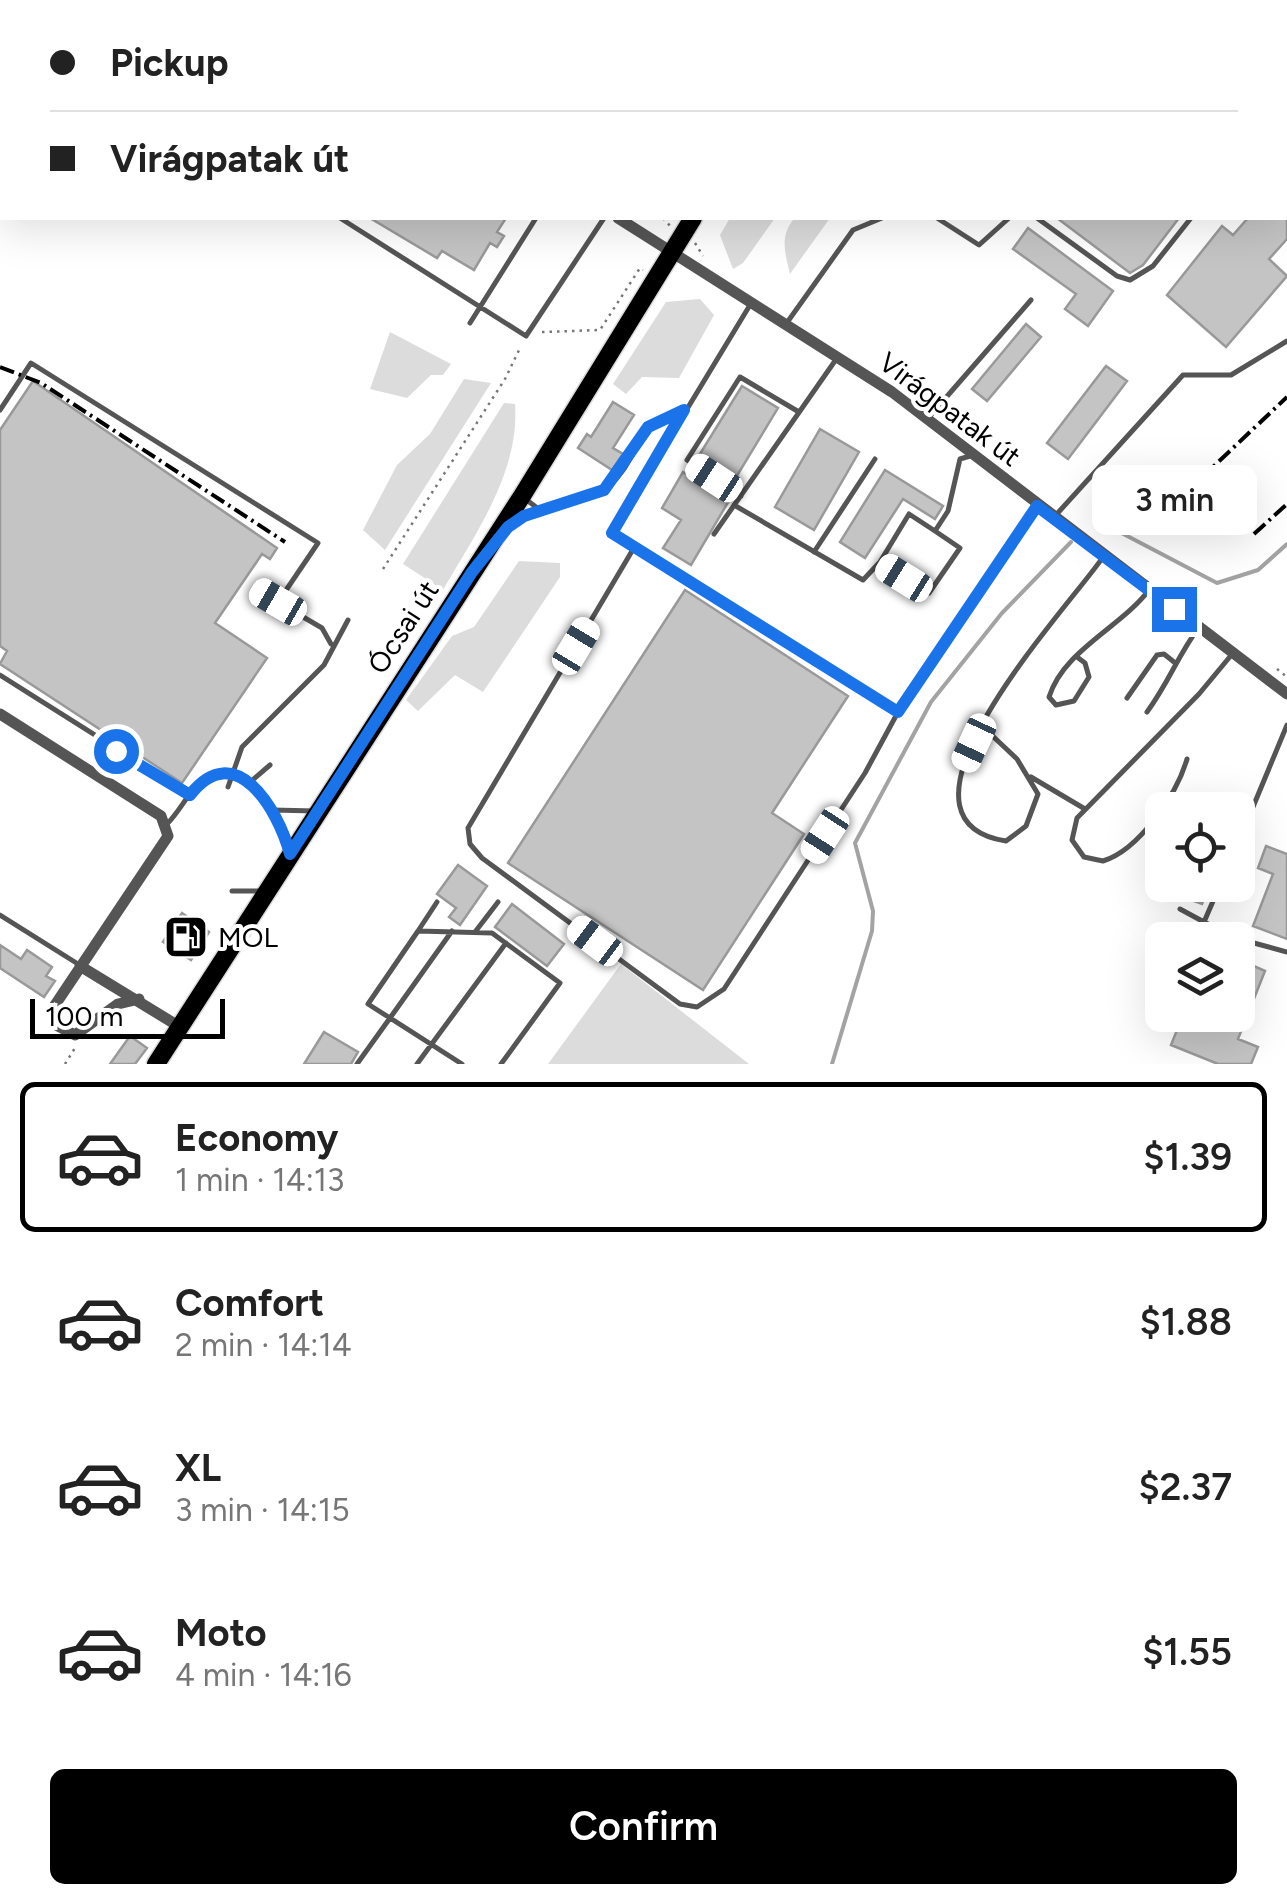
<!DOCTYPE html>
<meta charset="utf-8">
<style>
:root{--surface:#fff;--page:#f2f2f2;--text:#222;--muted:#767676;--line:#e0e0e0;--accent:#000}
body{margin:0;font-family:Figtree,sans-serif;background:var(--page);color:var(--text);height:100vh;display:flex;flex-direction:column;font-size:38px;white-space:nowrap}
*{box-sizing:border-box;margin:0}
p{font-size:32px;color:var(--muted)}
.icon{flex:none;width:55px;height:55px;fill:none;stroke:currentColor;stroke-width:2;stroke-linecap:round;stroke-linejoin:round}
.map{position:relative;height:1064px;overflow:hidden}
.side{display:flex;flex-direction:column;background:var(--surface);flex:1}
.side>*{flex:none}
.guide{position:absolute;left:0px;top:0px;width:1288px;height:220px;box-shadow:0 10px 40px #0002;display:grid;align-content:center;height:220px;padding:0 50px;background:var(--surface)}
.buttons{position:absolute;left:1145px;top:792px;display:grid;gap:20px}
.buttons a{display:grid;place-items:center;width:110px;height:110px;border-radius:15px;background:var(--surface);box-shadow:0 10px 40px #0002;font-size:50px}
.scale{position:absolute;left:30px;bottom:25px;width:195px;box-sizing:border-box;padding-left:10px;border:5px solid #000;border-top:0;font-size:28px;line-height:35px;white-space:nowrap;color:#000;-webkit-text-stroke:8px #fff;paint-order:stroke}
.end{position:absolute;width:45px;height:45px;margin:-22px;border:12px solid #1a73e8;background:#fff;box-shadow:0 0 0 5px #fff}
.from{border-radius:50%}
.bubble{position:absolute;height:70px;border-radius:15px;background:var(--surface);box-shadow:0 10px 40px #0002;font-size:32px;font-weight:600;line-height:70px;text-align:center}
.car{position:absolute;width:30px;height:60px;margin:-30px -15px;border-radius:12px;box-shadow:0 0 8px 2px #0007;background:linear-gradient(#fff 24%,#345 0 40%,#fff 0 76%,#345 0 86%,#fff 0)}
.guide b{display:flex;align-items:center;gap:35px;height:95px;font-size:38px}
.guide b+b{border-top:2px solid var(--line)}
.guide i{width:25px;height:25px;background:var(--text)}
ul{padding:18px 0 0;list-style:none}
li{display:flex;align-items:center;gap:30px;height:150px;margin:0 20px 15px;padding:0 30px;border:5px solid transparent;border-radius:15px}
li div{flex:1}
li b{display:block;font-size:38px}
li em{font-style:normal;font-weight:600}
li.selected{border-color:var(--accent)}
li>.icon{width:90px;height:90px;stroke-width:1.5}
.cta{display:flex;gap:20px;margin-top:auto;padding:20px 50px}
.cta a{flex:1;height:115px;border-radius:15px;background:var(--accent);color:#fff;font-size:40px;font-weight:600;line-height:115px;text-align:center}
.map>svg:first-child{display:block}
.green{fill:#dcdcdc}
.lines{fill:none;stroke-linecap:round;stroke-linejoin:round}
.stream{stroke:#a3a3a3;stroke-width:4}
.building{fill:#c4c4c4;stroke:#999;stroke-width:2.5}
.primary-casing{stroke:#dbdbdb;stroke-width:21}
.path{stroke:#777;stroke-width:2.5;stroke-dasharray:2.5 5;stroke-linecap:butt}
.lane{stroke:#555;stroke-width:5}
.street{stroke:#555;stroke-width:11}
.primary{stroke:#000;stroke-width:18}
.rail{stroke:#000;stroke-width:4;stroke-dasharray:15 5 2.5 5;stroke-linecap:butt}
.route{stroke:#1a73e8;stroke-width:12}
.labels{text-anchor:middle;stroke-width:8;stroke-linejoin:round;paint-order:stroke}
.street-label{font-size:28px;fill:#000;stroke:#fff}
.poi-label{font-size:28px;fill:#000;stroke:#fff;text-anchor:start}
</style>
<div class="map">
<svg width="1287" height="1064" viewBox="0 0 1287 1064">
<rect width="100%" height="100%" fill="#fff"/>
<!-- green -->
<path class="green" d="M730,218H775L743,263L733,269L720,235Z
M795,218H830L790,274C785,253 779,235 795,218Z
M700,299L714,315L679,378L642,377L626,394L613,384L666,302Z
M390,332L451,364L443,375H431L407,398L370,389Z
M464,379L491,383L385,550L363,530L397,465L430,434Z
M504,403L515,404C520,471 476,533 443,590L403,564Z
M519,561L560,563V577L483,692L455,675L418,711L406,700L452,636L474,627Z
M621,964L749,1064H548Z"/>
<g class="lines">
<!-- stream -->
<path class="stream" d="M1112,528L1217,583L1258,570L1287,544
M832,1064L872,931L873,911L855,843L931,702L1002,613L1071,542"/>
</g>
<!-- building -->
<path class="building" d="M370,218H506L497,232L504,236L497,247L490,243L474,270L442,251L437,258Z
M1057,218H1179L1143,265L1130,273Z
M1248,218H1287V239L1269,259L1287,276L1226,347L1167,295L1222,226L1233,235Z
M1028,228L1113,291L1088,326L1065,309L1076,294L1013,249Z
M1026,324L1041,337L987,401L972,389Z
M1106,366L1127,381L1068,459L1047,443Z
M33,381L277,548L270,559L262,554L215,623L267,658L182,783L0,664L7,651L0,646V430Z
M742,386L778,408L735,479L698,457Z
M613,402L634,415L613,448L623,454L612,470L578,448L587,434L591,437Z
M820,429L859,452L814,530L775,507Z
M885,470L943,506L935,519L903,499L865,558L840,542Z
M683,472L730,499L691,565L663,548L681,520L662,508Z
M685,590L848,696L772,813L804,834L703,990L508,863Z
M1266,846L1287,854V939L1253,926L1273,874L1258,868Z
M458,865L487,886L460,925L449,917L456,908L437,894Z
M1180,885H1209L1202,904L1177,895Z
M512,904L564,944L547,966L495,927Z
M182,913L209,932L191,960L163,942Z
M0,945L21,959L27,950L52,967L46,976L55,981L44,997L0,968Z
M1238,959L1265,971L1238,1039L1258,1047L1251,1064H1218L1171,1045L1183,1015H1238Z
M324,1032L358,1052L351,1064H304Z
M130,1036L147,1048L135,1064H110Z"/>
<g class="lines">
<defs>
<path id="primary" d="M836,2L838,0
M156,1064L522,496L693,218"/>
</defs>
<!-- primary casing -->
<use href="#primary" class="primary-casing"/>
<!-- path -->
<path class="path" d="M663,218L672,228
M695,243L703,256
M542,332L600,330L640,268L643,270
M383,569L505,379L521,346
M1277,669L1287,677
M65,1064L75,1048"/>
<!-- lane -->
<path class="lane" d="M226,0L231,2
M459,0L462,2
M646,0L647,2
M1254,0L1258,2
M154,2L156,0
M748,2L749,0
M1030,2L1032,0
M1176,2L1178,0
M1285,23L1287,25
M1285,97L1287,94
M340,218L526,336L604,218
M937,218L979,245L1009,218
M1037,218L1117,276L1130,280L1153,266L1191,218
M750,305L612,533L898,712
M470,323L536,218
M786,324L853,230L882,218
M0,410L31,363L318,543L278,602
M929,417L1031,300
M741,496L687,460L740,377L799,412
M524,498L540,510C561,504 591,501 608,487C641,459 632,423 682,411
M734,505L863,580L879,563
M1055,516L1183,375H1231L1287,341
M515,521L540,510
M935,531L960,548L929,593L880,562L909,514L935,531L948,511L960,459L970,456
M714,534L837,358
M635,546L468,828L470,844L482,858L680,1004L697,1007L724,989L865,773L904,701L1037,506
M814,552L875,459
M257,590L322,628L331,644
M1077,657L1085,663L1089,677L1074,701L1056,705L1049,697C1064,650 1120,628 1149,590
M0,675L190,795
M1127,698L1157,655L1164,654L1174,662
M1147,712C1169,682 1177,657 1199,627
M982,726L1017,759L1038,794L1026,826L1006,841C867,819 1075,600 1103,557
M1187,759C1177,794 1139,850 1103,861L1084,857L1072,840L1077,818L1199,694L1233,653
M1031,777L1085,809
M248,784L270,765
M228,787L242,747L324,665L348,620
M273,810L315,811
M167,824C181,810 191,787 207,776C244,752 282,824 289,851
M1238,843L1287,725
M1220,885L1204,922L1239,939L1287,952
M232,891H261
M1180,909L1204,922
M0,915L78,964
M418,931L437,902
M452,931L390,1018L462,1064
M475,932L498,902
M357,1064L390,1018L368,1004L418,931L492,933L560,983L501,1064
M417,1064L506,943"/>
<!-- street -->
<path class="street" d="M618,218L892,392L1287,694
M0,714L161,816L168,836L53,1008L54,1024L75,1035L118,1004L139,999
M80,966L180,1027"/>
<!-- primary -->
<use href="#primary" class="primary"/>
<!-- rail -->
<path class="rail" d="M12,2L13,0
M35,2L37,0
M92,2L93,0
M0,21L2,17
M0,58L2,54
M0,148L2,144
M0,367L41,383L285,542
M1179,499L1287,397
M1254,534L1287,504"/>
</g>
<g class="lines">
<!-- route -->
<path class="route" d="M116,751L190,795C235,737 278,809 290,854L472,572L508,527L524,516L604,490L648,427L684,410L612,533L898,712L1037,506L1174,609"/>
</g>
<!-- icons -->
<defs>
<symbol id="fuel-square" viewBox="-11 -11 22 22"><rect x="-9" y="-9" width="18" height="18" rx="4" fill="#000" stroke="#fff"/><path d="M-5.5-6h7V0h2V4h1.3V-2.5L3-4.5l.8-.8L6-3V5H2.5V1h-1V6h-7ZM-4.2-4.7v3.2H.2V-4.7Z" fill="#fff"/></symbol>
</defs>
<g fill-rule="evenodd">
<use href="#fuel-square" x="161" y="912" width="50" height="50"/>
</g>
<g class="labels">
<!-- street labels -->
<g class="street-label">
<text transform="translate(950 409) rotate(37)" y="10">Virágpatak út</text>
<text transform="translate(403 627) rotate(-57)" y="10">Ócsai út</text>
</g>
<!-- poi labels -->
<g class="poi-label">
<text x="218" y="947">MOL</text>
</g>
</g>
</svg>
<div class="buttons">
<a><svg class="icon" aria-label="locate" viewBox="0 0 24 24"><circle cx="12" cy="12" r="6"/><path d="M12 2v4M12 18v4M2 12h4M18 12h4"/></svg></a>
<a><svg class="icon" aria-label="layers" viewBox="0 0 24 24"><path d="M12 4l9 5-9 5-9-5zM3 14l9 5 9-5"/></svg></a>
</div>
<div class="scale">100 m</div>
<i class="end from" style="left:116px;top:751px"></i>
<i class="end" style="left:1174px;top:609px"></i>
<div class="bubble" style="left:1092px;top:465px;width:165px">3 min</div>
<i class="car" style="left:714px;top:478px;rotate:303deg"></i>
<i class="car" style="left:904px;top:578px;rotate:302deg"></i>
<i class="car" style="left:278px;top:602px;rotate:300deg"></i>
<i class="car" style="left:576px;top:646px;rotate:31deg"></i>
<i class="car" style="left:974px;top:743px;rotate:205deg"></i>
<i class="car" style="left:825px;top:835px;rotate:213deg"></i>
<i class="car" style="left:595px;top:941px;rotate:307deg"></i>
<div class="guide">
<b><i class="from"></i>Pickup</b>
<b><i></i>Virágpatak út</b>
</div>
</div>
<section class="side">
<ul>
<li class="selected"><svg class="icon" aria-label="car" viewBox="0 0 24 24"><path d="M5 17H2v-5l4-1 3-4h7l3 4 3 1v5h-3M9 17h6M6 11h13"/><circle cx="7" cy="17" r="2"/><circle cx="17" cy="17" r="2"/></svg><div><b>Economy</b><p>1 min · 14:13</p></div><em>$1.39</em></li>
<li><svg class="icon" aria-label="car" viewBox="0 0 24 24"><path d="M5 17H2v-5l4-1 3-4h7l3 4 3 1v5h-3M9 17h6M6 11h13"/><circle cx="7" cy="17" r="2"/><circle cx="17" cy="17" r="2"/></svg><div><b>Comfort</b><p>2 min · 14:14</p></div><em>$1.88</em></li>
<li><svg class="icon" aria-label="car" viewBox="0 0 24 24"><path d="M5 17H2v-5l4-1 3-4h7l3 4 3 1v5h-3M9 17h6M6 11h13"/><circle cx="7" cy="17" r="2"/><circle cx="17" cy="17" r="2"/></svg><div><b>XL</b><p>3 min · 14:15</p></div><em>$2.37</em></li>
<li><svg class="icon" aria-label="car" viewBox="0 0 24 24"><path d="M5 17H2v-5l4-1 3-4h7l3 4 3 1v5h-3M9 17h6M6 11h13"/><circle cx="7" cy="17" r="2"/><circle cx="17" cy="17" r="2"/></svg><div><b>Moto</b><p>4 min · 14:16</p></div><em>$1.55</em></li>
</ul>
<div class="cta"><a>Confirm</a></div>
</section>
